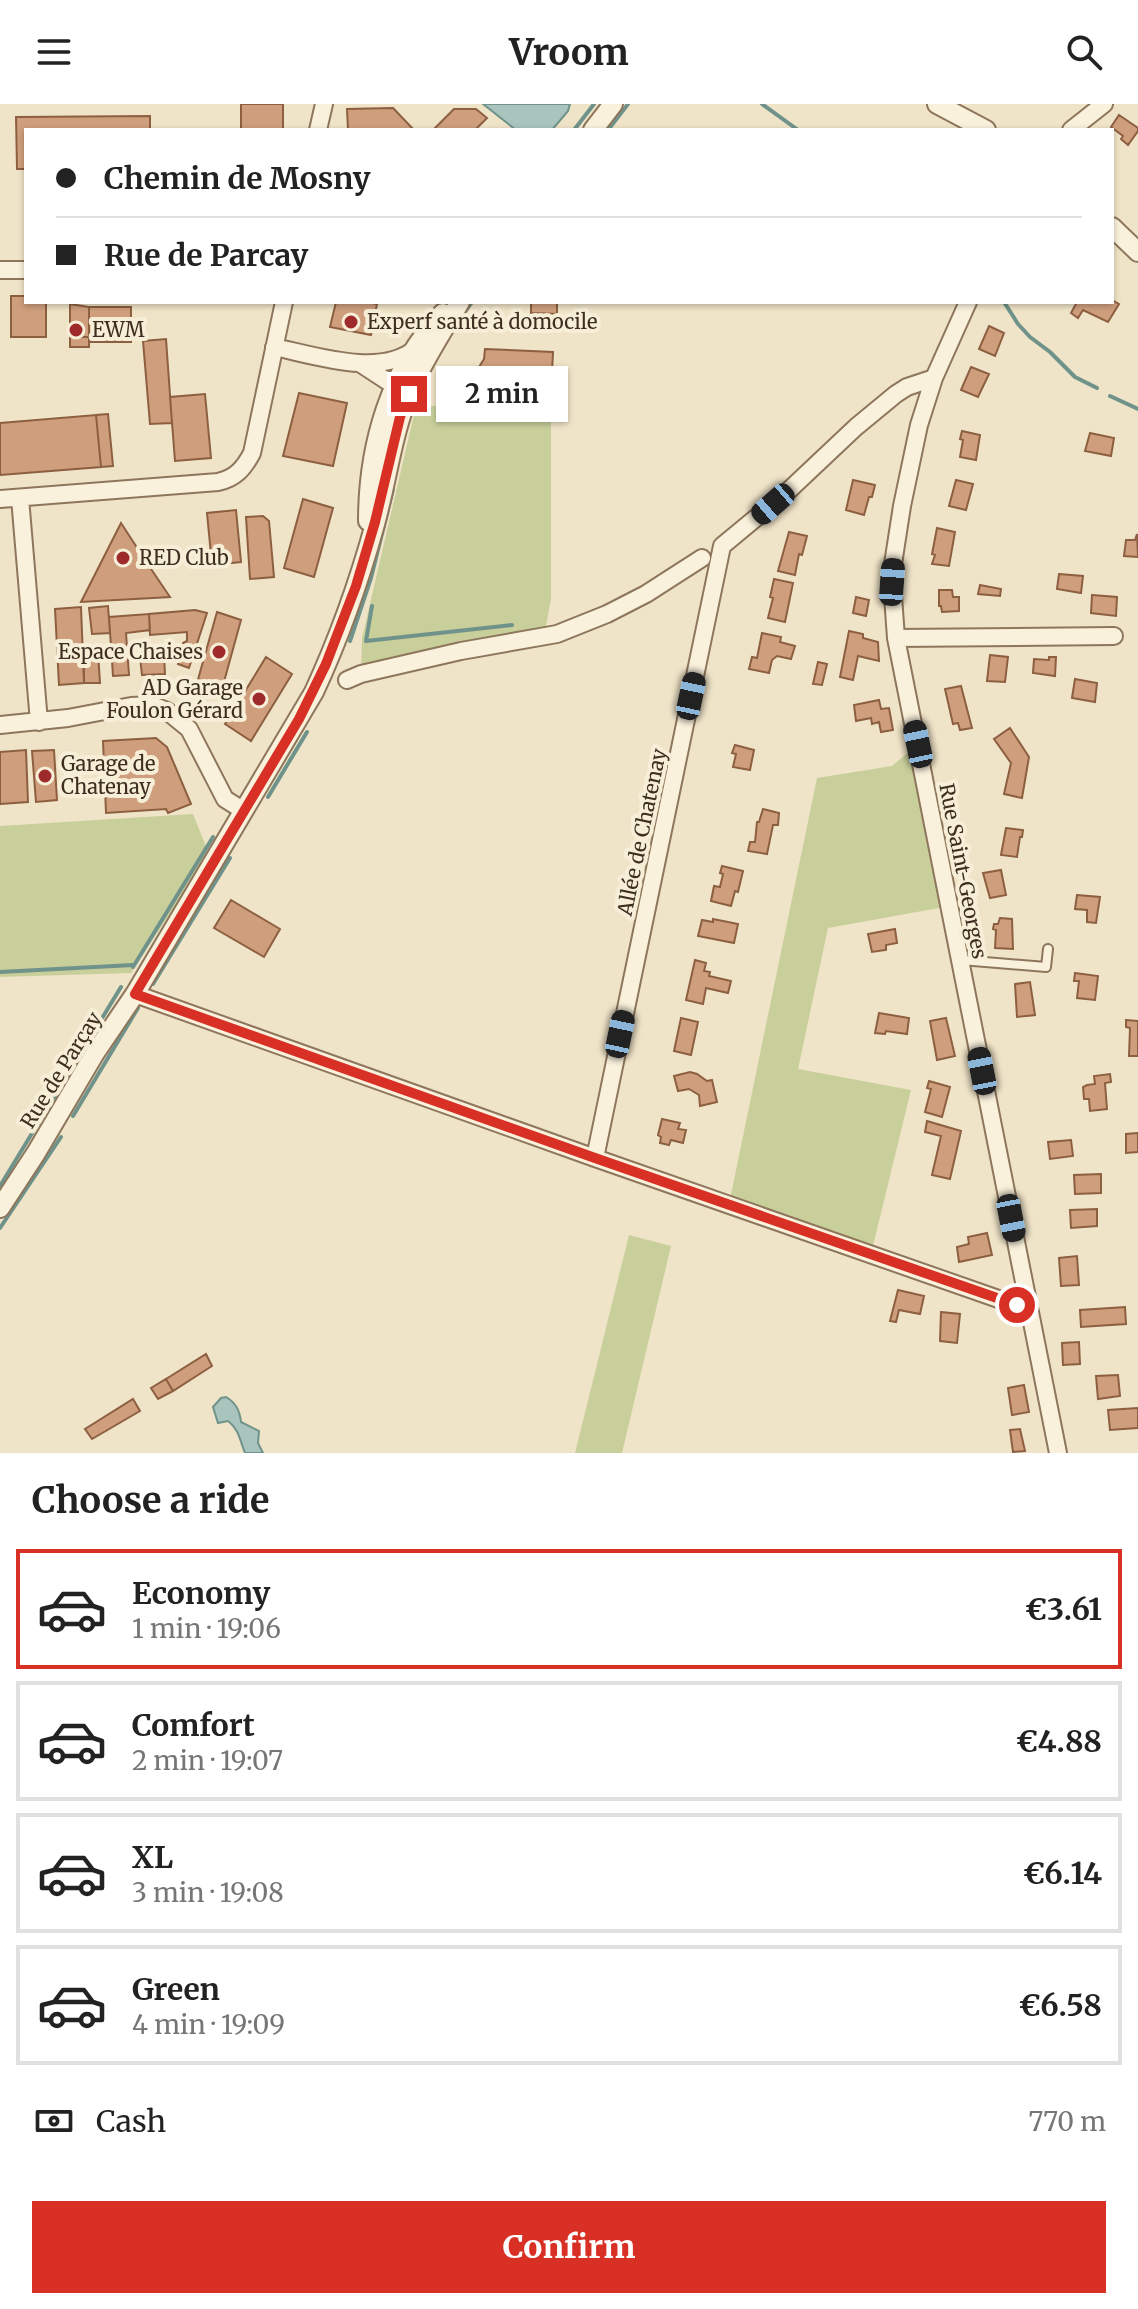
<!DOCTYPE html>
<meta charset="utf-8">
<style>
:root{--surface:#fff;--page:#f6f6f6;--text:#222;--muted:#767676;--line:#e0e0e0;--accent:#d93025}
body{margin:0;font-family:Merriweather,serif;background:var(--page);color:var(--text);height:100vh;display:flex;flex-direction:column;font-size:30px;white-space:nowrap}
*{box-sizing:border-box;margin:0}
p{font-size:26px;color:var(--muted)}
.icon{flex:none;width:44px;height:44px;fill:none;stroke:currentColor;stroke-width:2;stroke-linecap:round;stroke-linejoin:round}
.map{position:relative;height:1349px;overflow:hidden}
.sheet{display:flex;flex-direction:column;background:var(--surface);flex:1}
.sheet>*{flex:none}
.hud{position:absolute;left:24px;top:24px;width:1090px;height:176px;border-radius:0px;box-shadow:0 2px 6px #0004;display:grid;align-content:center;height:176px;padding:0 32px;background:var(--surface)}
.end{position:absolute;width:36px;height:36px;margin:-18px;border:10px solid #d93025;background:#fff;box-shadow:0 0 0 4px #fff}
.from{border-radius:50%}
.bubble{position:absolute;height:56px;border-radius:0px;background:var(--surface);box-shadow:0 2px 6px #0004;font-size:26px;font-weight:700;line-height:56px;text-align:center}
.car{position:absolute;width:24px;height:48px;margin:-24px -12px;border-radius:10px;box-shadow:0 0 6px 2px #0007;background:linear-gradient(#222 24%,#8ab4d8 0 40%,#222 0 76%,#8ab4d8 0 86%,#222 0)}
.hud b{display:flex;align-items:center;gap:28px;height:76px;font-size:30px}
.hud b+b{border-top:2px solid var(--line)}
.hud i{width:20px;height:20px;background:var(--text)}
ul{padding:0;list-style:none}
li{display:flex;align-items:center;gap:24px;height:120px;margin:0 16px 12px;padding:0 16px;border:4px solid var(--line);border-radius:0px}
li div{flex:1}
li b{display:block;font-size:30px}
li em{font-style:normal;font-weight:700}
li.current{border-color:var(--accent)}
li>.icon{width:72px;height:72px;stroke-width:1.5}
h2{padding:0 32px;font-size:36px;line-height:96px}
.pay{display:flex;align-items:center;gap:20px;height:88px;padding:0 32px;font-size:30px}
.pay p{margin-inline-start:auto}
.cta{display:flex;gap:16px;margin-top:auto;padding:16px 32px}
.cta a{flex:1;height:92px;border-radius:0px;background:var(--accent);color:#fff;font-size:32px;font-weight:700;line-height:92px;text-align:center}
header{display:flex;justify-content:space-between;align-items:center;height:104px;padding:0 32px;background:var(--surface);font-size:36px;font-weight:700}
.map>svg:first-child{display:block}
.green{fill:#c9cf9b}
.water{fill:#a9c4bc;stroke:#6f938a;stroke-width:2}
.lines{fill:none;stroke-linecap:round;stroke-linejoin:round}
.stream{stroke:#6f938a;stroke-width:4}
.building{fill:#cf9f7d;stroke:#8d5f41;stroke-width:2}
.service-casing{stroke:#8d765c;stroke-width:12}
.minor-casing{stroke:#8d765c;stroke-width:20}
.tertiary-casing{stroke:#8d765c;stroke-width:22}
.service{stroke:#faf1dc;stroke-width:8}
.minor{stroke:#faf1dc;stroke-width:16}
.tertiary{stroke:#faf1dc;stroke-width:18}
.route{stroke:#d93025;stroke-width:10}
.poi-dot{fill:#9e2a2b;stroke:#f7eed8;stroke-width:3}
.labels{text-anchor:middle;stroke-width:8;stroke-linejoin:round;paint-order:stroke}
.poi-label{font-size:20px;fill:#3d2e20;stroke:#f7eed8;text-anchor:start}
.street-label{font-size:20px;fill:#3d2e20;stroke:#f7eed8}
</style>
<header><svg class="icon" aria-label="menu" viewBox="0 0 24 24"><path d="M4 6h16M4 12h16M4 18h16"/></svg>Vroom<svg class="icon" aria-label="search" viewBox="0 0 24 24"><circle cx="10" cy="10" r="6"/><path d="M15 15l6 6"/></svg></header>
<div class="map">
<svg width="1138" height="1349" viewBox="0 0 1138 1349">
<rect width="100%" height="100%" fill="#f0e4c8"/>
<!-- green -->
<path class="green" d="M416,302H551V495L544,533L361,570L362,534Z
M918,640L950,802L828,824L798,965L911,986L871,1150L729,1100L817,674L892,662Z
M193,710L209,750L131,869L0,873V722Z
M629,1131L671,1142L622,1349H575Z"/>
<!-- water -->
<path class="water" d="M483,0H570L568,7L552,26H516Z
M226,1293C235,1298 240,1307 241,1318L259,1327L258,1339L263,1349H245C240,1337 239,1325 228,1317L218,1319L213,1303L221,1294Z"/>
<g class="lines">
<!-- stream -->
<path class="stream" d="M762,0L798,26
M574,26L594,0
M608,26L628,0
M1004,198L1018,220L1030,233L1050,248L1075,273L1097,284
M461,213L472,198
M1110,292L1138,305
M413,303L425,276
M372,502L366,537L512,521
M350,537L371,474L393,385
M268,693L307,628
M133,863L213,733
M0,868L133,861
M153,880L230,754
M73,1012L138,904
M0,1082L121,883
M0,1124L61,1033"/>
</g>
<!-- building -->
<path class="building" d="M241,0H283V26H241Z
M393,4L414,26H348L347,5Z
M454,5H476L487,14L475,26H433Z
M1119,11L1138,24V27L1128,41L1121,35L1123,32L1111,23Z
M150,12V26H26V65H17L16,13Z
M11,192H26V198H46V233H11Z
M1112,196L1119,200L1108,218L1083,206L1078,214L1071,209L1077,198H1112Z
M336,198H366L377,200L371,231L330,223Z
M531,198H557V210L531,209Z
M70,200L89,203V233H70Z
M89,203H131V238H89Z
M531,209L557,210L556,220L530,219Z
M989,222L1004,229L995,252L979,245Z
M70,233H89V243H70Z
M166,235L172,319L150,320L143,237Z
M485,245L553,248L551,291L464,287L484,255Z
M971,263L989,270L978,293L961,286Z
M299,289L347,299L333,362L283,352Z
M205,290L211,354L175,357L170,293Z
M108,310L113,362L101,363L96,311Z
M96,311L101,363L0,371V319Z
M962,327L980,331L976,356L960,353L963,336L960,335Z
M1090,329L1114,334L1111,352L1085,347Z
M853,376L875,381L872,393H869L864,411L846,406Z
M956,376L973,380L966,406L949,402Z
M303,395L333,404L314,473L284,464Z
M236,406L241,458L212,461L207,409Z
M263,412L269,417L274,473L250,475L246,413Z
M121,419L147,459L170,493L81,498Z
M937,424L955,428L949,462L932,460L935,451L932,450Z
M789,428L807,432L802,451L799,450L795,471L778,467Z
M1137,430L1138,453L1124,452L1126,436H1135Z
M1059,470L1083,472L1081,489L1057,485Z
M774,475L793,479L785,518L768,514L773,494L770,493Z
M980,481L1001,485L1000,492L978,490Z
M939,486H952L953,493H959V507L942,508L941,502H939Z
M1092,491L1117,493L1116,512L1091,509Z
M856,493L869,496L866,512L853,509Z
M108,502L110,529L92,530L89,504Z
M81,503L84,579L59,581L55,505Z
M195,506L207,509L189,564L178,560L183,539L187,537V528L150,531L149,510Z
M217,508L241,516L222,585L197,579Z
M149,510L150,526L126,529L129,571L113,572L109,513Z
M849,527L863,530V534L878,538L879,557L858,552L853,576L840,573Z
M762,529L781,533L780,538L795,542L791,555L777,552L772,556L769,569L749,565L752,553L757,554Z
M98,548L100,579H84V550Z
M164,551L165,570L142,571L140,553Z
M990,551L1008,553L1005,578L987,577Z
M266,553L292,570L251,637L225,620Z
M1049,553H1056L1055,572L1033,569L1034,555L1049,556Z
M818,558L827,560L822,581L813,580Z
M1075,575L1097,579L1095,598L1072,594Z
M961,582L972,624L960,626L958,619L953,620L945,585Z
M879,596L881,605L889,604L893,626L881,628L879,618L872,620L871,614L856,617L854,601Z
M1010,624L1029,653L1022,694L1004,690L1011,659L994,635Z
M156,634L167,643L191,700L168,709L166,705L106,709L103,637Z
M735,641L754,646L750,666L733,663L736,650L732,649Z
M26,646L28,698L0,700V648Z
M54,646L57,696L36,698L32,647Z
M763,705L779,709L778,721H773L767,750L748,747L750,738H755L757,718H759Z
M1006,724L1023,726L1022,733H1020L1017,753L1001,751Z
M722,762L743,767L738,788L735,787L731,802L711,797L714,782L720,783L723,770L720,769Z
M1001,766L1006,791L990,794L983,769Z
M1077,791L1100,793L1096,819L1087,818V806L1075,805Z
M231,796L280,825L264,853L214,824Z
M1000,814L1012,815L1013,845L995,844L996,826L993,825L994,820H998Z
M713,815L738,820L734,839L698,832L702,816L713,818Z
M895,825L897,839L886,841V846L872,848L868,830Z
M695,856L706,859L704,867L710,868L709,872L731,877L728,889L706,884L703,900L686,896Z
M1075,869L1098,872L1095,896L1077,894L1079,877H1074Z
M1030,878L1035,911L1017,913L1015,880Z
M879,909L909,914L907,930L886,927L885,930L875,929Z
M681,914L698,918L691,951L674,947Z
M946,914L955,952L937,956L930,917Z
M1126,916L1138,917V952H1129L1130,924L1126,923Z
M690,968L697,970L707,977L712,976L717,998L700,1002L699,991L689,985L678,987L674,972Z
M1110,970L1111,978L1105,979L1107,1005L1090,1007L1089,995H1084L1083,983L1087,981L1095,980L1094,972Z
M929,977L950,983L942,1013L925,1008L931,985L927,984Z
M662,1015L680,1019L678,1025L686,1026L683,1039L671,1036L669,1041L660,1039L661,1033L658,1031Z
M927,1017L961,1027L950,1075L932,1071L941,1032L925,1028Z
M1138,1029V1048L1126,1049V1030Z
M1071,1036L1073,1052L1050,1055L1048,1038Z
M1101,1070V1089L1075,1090L1074,1071Z
M1097,1105V1122L1071,1124L1070,1106Z
M987,1129L992,1151L959,1158L957,1143L969,1140L968,1133Z
M1077,1152L1079,1181L1061,1182L1059,1154Z
M898,1186L924,1192L920,1210L899,1206L896,1218L890,1217Z
M1125,1203L1126,1220L1081,1223L1080,1206Z
M941,1208L960,1210L957,1239L940,1237Z
M1079,1238L1080,1260L1063,1261L1062,1239Z
M206,1250L212,1262L173,1287L166,1275Z
M1118,1271L1120,1292L1098,1295L1096,1272Z
M166,1275L173,1287L158,1295L151,1284Z
M1024,1281L1029,1308L1012,1311L1008,1284Z
M133,1295L140,1307L92,1335L85,1325Z
M1138,1304V1324L1110,1326L1108,1306Z
M1020,1325L1025,1347L1013,1348L1010,1326Z"/>
<g class="lines">
<defs>
<path id="service" d="M961,856L1046,863L1048,845"/>
<path id="minor" d="M318,26L324,0
M1071,26L1104,0
M0,166H26
M968,198L934,274L919,321L902,402L893,460L892,478L896,534L1058,1349
M274,243C314,251 380,274 415,245
M361,260L387,277
M20,394L39,618
M0,395L218,378C236,374 244,364 252,349L284,198
M896,534L1114,532
M347,576L361,570L461,547L557,530L607,510L646,490L702,454
M0,621L68,614L131,602L152,601L167,607L189,625L225,695L244,707
M135,890L595,1054L1007,1198L1029,1202
M595,1054L722,442L786,389L856,323L896,290L907,283L934,274"/>
<path id="tertiary" d="M937,0L986,26
M593,26L613,0
M1112,123L1138,148
M368,417C368,342 390,264 443,209
M0,1104L36,1049L95,949L135,890L314,588C339,534 359,478 375,420C387,377 392,331 409,289C423,257 442,228 460,198"/>
</defs>
<!-- service casing -->
<use href="#service" class="service-casing"/>
<!-- minor casing -->
<use href="#minor" class="minor-casing"/>
<!-- tertiary casing -->
<use href="#tertiary" class="tertiary-casing"/>
<!-- service -->
<use href="#service" class="service"/>
<!-- minor -->
<use href="#minor" class="minor"/>
<!-- tertiary -->
<use href="#tertiary" class="tertiary"/>
</g>
<g class="lines">
<!-- route -->
<path class="route" d="M409,290L400,313L375,418L356,482L326,560L299,615L135,890L595,1054L1017,1201"/>
</g>
<!-- markers -->
<g class="poi-dot">
<circle cx="351" cy="218" r="8"/>
<circle cx="76" cy="226" r="8"/>
<circle cx="123" cy="454" r="8"/>
<circle cx="219" cy="548" r="8"/>
<circle cx="259" cy="595" r="8"/>
<circle cx="45" cy="672" r="8"/>
</g>
<g class="labels">
<!-- poi labels -->
<g class="poi-label">
<text x="367" y="225">Experf santé à domocile</text>
<text x="92" y="233">EWM</text>
<text x="139" y="461">RED Club</text>
<text x="203" y="555" text-anchor="end">Espace Chaises</text>
<text x="243" y="591" text-anchor="end">AD Garage<tspan x="243" dy="23">Foulon Gérard</tspan></text>
<text x="61" y="667">Garage de<tspan x="61" dy="23">Chatenay</tspan></text>
</g>
<!-- street labels -->
<g class="street-label">
<text transform="translate(642 728) rotate(-78)" y="7">Allée de Chatenay</text>
<text transform="translate(963 767) rotate(79)" y="7">Rue Saint-Georges</text>
<text transform="translate(61 966) rotate(-58)" y="7">Rue de Parçay</text>
</g>
</g>
</svg>
<i class="end from" style="left:1017px;top:1201px"></i>
<i class="end" style="left:409px;top:290px"></i>
<div class="bubble" style="left:436px;top:262px;width:132px">2 min</div>
<i class="car" style="left:773px;top:400px;rotate:229deg"></i>
<i class="car" style="left:892px;top:478px;rotate:4deg"></i>
<i class="car" style="left:691px;top:592px;rotate:12deg"></i>
<i class="car" style="left:918px;top:640px;rotate:348deg"></i>
<i class="car" style="left:620px;top:930px;rotate:12deg"></i>
<i class="car" style="left:982px;top:967px;rotate:349deg"></i>
<i class="car" style="left:1011px;top:1114px;rotate:169deg"></i>
<div class="hud">
<b><i class="from"></i>Chemin de Mosny</b>
<b><i></i>Rue de Parcay</b>
</div>
</div>
<section class="sheet">
<h2>Choose a ride</h2>
<ul>
<li class="current"><svg class="icon" aria-label="car" viewBox="0 0 24 24"><path d="M5 17H2v-5l4-1 3-4h7l3 4 3 1v5h-3M9 17h6M6 11h13"/><circle cx="7" cy="17" r="2"/><circle cx="17" cy="17" r="2"/></svg><div><b>Economy</b><p>1 min · 19:06</p></div><em>€3.61</em></li>
<li><svg class="icon" aria-label="car" viewBox="0 0 24 24"><path d="M5 17H2v-5l4-1 3-4h7l3 4 3 1v5h-3M9 17h6M6 11h13"/><circle cx="7" cy="17" r="2"/><circle cx="17" cy="17" r="2"/></svg><div><b>Comfort</b><p>2 min · 19:07</p></div><em>€4.88</em></li>
<li><svg class="icon" aria-label="car" viewBox="0 0 24 24"><path d="M5 17H2v-5l4-1 3-4h7l3 4 3 1v5h-3M9 17h6M6 11h13"/><circle cx="7" cy="17" r="2"/><circle cx="17" cy="17" r="2"/></svg><div><b>XL</b><p>3 min · 19:08</p></div><em>€6.14</em></li>
<li><svg class="icon" aria-label="car" viewBox="0 0 24 24"><path d="M5 17H2v-5l4-1 3-4h7l3 4 3 1v5h-3M9 17h6M6 11h13"/><circle cx="7" cy="17" r="2"/><circle cx="17" cy="17" r="2"/></svg><div><b>Green</b><p>4 min · 19:09</p></div><em>€6.58</em></li>
</ul>
<div class="pay"><svg class="icon" aria-label="cash" viewBox="0 0 24 24"><path d="M3 7h18v10H3z"/><circle cx="12" cy="12" r="2"/></svg>Cash<p>770 m</p></div>
<div class="cta"><a>Confirm</a></div>
</section>
